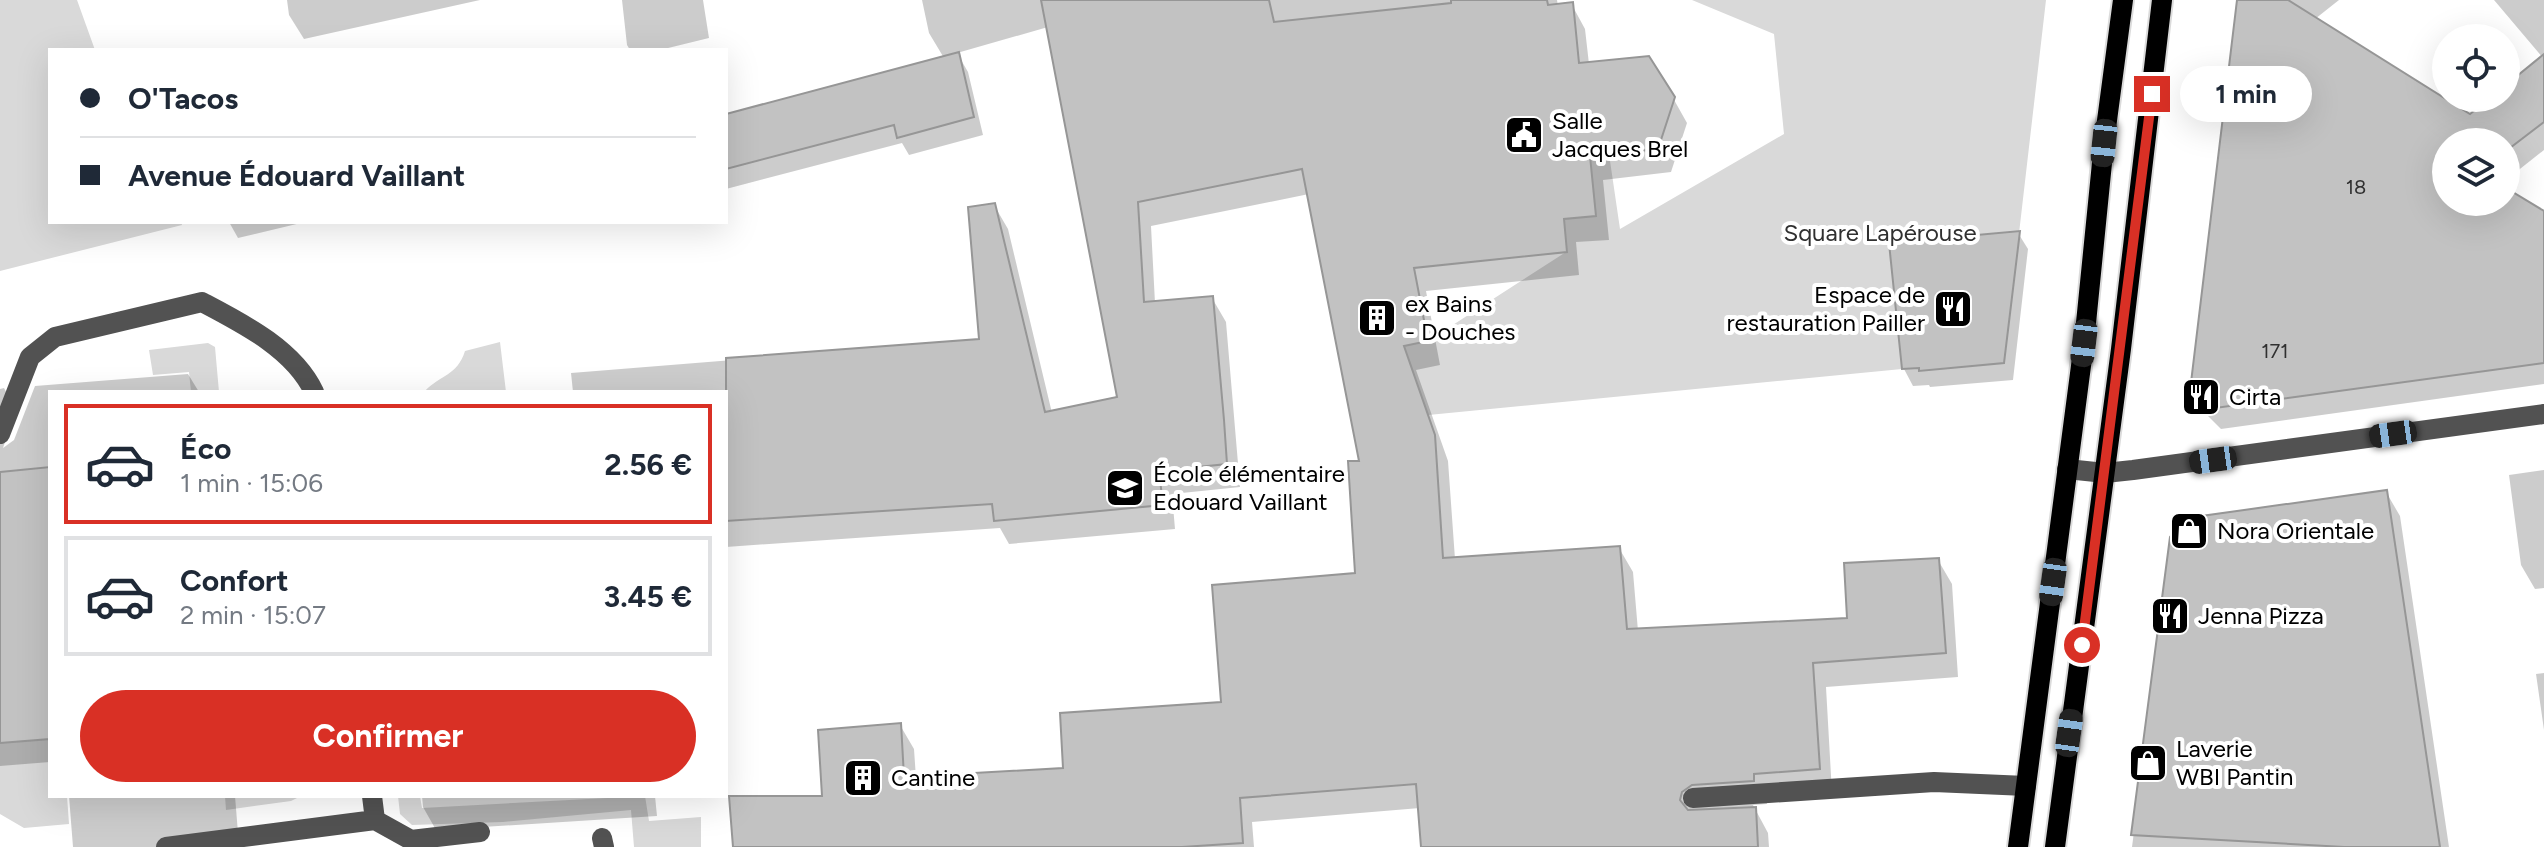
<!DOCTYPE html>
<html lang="fr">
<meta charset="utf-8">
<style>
:root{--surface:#fff;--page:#f6f6f7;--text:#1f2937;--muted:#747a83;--line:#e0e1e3;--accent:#d93025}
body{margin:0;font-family:Figtree,sans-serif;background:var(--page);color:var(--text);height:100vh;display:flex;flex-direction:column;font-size:30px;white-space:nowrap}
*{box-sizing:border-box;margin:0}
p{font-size:26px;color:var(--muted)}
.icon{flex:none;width:44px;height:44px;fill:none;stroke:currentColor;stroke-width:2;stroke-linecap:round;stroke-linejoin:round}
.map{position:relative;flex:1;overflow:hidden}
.sheet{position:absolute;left:48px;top:390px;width:680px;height:408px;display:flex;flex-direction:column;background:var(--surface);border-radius:0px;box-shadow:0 8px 32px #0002}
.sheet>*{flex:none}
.hud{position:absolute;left:48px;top:48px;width:680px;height:176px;border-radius:0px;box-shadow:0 8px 32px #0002;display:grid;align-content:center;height:176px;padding:0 32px;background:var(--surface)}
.tools{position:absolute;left:2432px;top:24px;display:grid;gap:16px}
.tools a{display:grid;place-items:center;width:88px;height:88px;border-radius:50%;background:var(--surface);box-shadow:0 8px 32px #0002;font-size:40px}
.end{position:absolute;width:36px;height:36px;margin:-18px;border:10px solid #d93025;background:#fff;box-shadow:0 0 0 4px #fff}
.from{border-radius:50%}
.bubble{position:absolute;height:56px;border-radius:28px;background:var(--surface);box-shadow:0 8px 32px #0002;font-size:26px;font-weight:700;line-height:56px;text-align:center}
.car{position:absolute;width:24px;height:48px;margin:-24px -12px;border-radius:10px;box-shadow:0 0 6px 2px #0007;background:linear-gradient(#222 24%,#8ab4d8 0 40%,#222 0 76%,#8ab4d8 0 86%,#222 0)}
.hud b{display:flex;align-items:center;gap:28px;height:76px;font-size:30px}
.hud b+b{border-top:2px solid var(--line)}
.hud i{width:20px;height:20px;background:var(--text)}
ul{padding:14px 0 0;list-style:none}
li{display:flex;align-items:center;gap:24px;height:120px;margin:0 16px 12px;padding:0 16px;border:4px solid var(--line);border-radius:0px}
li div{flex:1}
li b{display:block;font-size:30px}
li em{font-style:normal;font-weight:700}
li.active{border-color:var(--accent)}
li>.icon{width:72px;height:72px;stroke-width:1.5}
.action{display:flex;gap:16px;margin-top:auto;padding:16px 32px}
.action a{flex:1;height:92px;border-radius:48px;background:var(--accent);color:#fff;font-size:32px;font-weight:700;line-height:92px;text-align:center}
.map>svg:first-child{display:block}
.green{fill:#d9d9d9}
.shadow{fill:#0003}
.building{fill:#c2c2c2;stroke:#969696;stroke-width:2}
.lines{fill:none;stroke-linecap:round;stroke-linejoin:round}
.major-casing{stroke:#dbdbdb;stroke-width:24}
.minor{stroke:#525252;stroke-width:20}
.major{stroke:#000;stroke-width:20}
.route{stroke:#d93025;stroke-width:10}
.labels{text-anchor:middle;stroke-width:8;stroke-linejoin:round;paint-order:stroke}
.number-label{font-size:20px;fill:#303030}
.poi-label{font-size:24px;fill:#000;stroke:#fff;text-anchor:start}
.park-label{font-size:24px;fill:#303030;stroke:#fff}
</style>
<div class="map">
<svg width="2544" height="847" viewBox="0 0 2544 847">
<rect width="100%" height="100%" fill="#fff"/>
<!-- green -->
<path class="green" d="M0,0H77L95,50H50V222H181L182,225L0,271Z
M1692,0H2046L2004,363L1919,371L1918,368L1902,369L1418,416L1404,346L1428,341L1566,252L1564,219L1596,216L1590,156L1609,154L1620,229L1784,134L1774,34Z
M500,342L506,392H424C441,374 457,376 465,351Z
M208,343L215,347L219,392H191L189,372L153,375L149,350Z
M50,730V796H67L69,824L24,828L0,814V743Z
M225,796H301L291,801L226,810Z
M398,796H420L422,808L645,796L649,821L701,817V847H634L631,810L503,822L412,825L400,814Z"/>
<!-- shadow -->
<path class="shadow" d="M287,0H480L304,39L289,15Z
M622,0H703L709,38L660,50H630L627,45Z
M922,0H1557L1558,6L1572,5L1585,29L1589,64L1673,98L1687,123L1671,172L1603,180L1609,240L1576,242L1579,275L1426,291L1440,365L1416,370L1448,461L1455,559L1619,548L1633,572L1638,631L1849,620L1938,560L1952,584L1958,677L1826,687L1832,793L1766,798L1767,804L1753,805L1768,833L1769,847H1423L1420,808L1252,822L1254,847H735L825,807L900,725L914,749L916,778L1065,770L1224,704L1357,575L1361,462L1309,194L1151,226L1155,303L1212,298L1226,322L1240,487L1172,494L1175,529L1009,544L1000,528L726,547V392H573L571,373L981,340L994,205L1008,229L1052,413L1120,398L1048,27L957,53L968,72L983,135L909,155L902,143L726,189V116L944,58L929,33Z
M2239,0H2339L2315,19L2470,116L2493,98H2506V87L2543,58L2494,0H2544V150L2506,180V142H2446V202H2506V190L2544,213V384L2221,429L2204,412L2192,391Z
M229,222H305L238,238Z
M2018,233L2028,249L2013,380L1930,387L1929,385L1913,386L1904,369Z
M188,374L199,392H50V762L0,766V389L4,388L16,410L3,448L14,440L35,386Z
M2544,470V588L2535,589L2521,565L2509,475Z
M2386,492L2400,516L2449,847H2132L2172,538Z
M2544,673V730L2536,674Z
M69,796H235L238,833L229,847H73Z
M422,796H655L657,816L436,830L423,807Z"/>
<!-- building -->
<path class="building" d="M1041,0H1269L1274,22L1451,3V0H1547L1548,5L1573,2L1579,63L1649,56L1675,97L1658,149L1590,156L1596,216L1564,219L1567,252L1414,268L1428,341L1404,346L1435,435L1443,558L1620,546L1627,629L1847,618L1844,563L1939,558L1946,653L1813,663L1820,769L1754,774V781L1692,785L1682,792L1680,800L1688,810L1756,807L1758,847H1421L1416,784L1240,798L1243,843L1182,847H733L729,796H822L818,730L901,723L904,777L1063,768L1060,713L1221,702L1212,585L1355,573L1348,461H1359L1302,169L1138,202L1144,302L1213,296L1224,420L1227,464L1159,471L1163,505L994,521L992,504L726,521V358L979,339L968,207L995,203L1045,412L1117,397Z
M2237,0H2288L2470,114L2490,98H2506V85L2544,54V122L2506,151V142H2446V202H2506V188L2544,211V363L2208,409L2190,391Z
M959,52L974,117L897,138L894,125L726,169V114Z
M2020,231L2004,363L1919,371V368L1902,369L1889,243Z
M50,467V739L0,743V472Z
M2387,490L2440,847H2344L2131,835L2170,537L2187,518Z"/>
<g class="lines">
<defs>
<path id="major" d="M2018,847L2084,343L2104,143L2123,0
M2055,847L2121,349L2162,0"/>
</defs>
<!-- major casing -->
<use href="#major" class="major-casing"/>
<!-- minor -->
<path class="minor" d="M0,434L30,357L55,337L202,302C242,323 294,349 314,392
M2067,469L2105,473L2133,470L2544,414
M372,796L375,820
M1693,798L1934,782L2026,786
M602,838L604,847
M166,847L375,820L411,840L480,832"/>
<!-- major -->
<use href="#major" class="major"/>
</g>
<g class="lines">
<!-- route -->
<path class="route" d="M2082,645L2152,94"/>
</g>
<!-- icons -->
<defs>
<symbol id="civic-square" viewBox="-11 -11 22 22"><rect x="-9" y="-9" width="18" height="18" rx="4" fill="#000" stroke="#fff"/><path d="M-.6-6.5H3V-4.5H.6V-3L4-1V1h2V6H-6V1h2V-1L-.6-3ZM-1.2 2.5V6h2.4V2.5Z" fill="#fff"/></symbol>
<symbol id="restaurant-square" viewBox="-11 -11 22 22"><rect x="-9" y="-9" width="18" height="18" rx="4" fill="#000" stroke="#fff"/><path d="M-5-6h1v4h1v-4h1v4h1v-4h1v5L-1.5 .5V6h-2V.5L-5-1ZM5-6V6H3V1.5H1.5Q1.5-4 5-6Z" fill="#fff"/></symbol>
<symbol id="building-square" viewBox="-11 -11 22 22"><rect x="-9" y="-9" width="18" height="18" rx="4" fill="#000" stroke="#fff"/><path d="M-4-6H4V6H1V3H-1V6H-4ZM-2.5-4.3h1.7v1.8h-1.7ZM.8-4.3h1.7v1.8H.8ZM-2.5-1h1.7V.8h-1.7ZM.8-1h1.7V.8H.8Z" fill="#fff"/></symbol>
<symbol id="school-square" viewBox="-11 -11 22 22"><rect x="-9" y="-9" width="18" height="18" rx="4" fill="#000" stroke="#fff"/><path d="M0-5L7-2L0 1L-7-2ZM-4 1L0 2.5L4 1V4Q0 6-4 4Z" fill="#fff"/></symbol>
<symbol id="shop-square" viewBox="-11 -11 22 22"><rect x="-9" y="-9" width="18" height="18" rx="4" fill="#000" stroke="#fff"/><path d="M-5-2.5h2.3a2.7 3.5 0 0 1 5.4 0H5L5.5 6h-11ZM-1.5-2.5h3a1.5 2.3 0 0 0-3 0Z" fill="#fff"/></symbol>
</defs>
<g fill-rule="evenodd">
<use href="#civic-square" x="1502" y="113" width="44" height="44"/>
<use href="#restaurant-square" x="1931" y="287" width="44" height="44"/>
<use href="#building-square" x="1355" y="296" width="44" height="44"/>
<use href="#restaurant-square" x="2179" y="375" width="44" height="44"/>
<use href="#school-square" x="1103" y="466" width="44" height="44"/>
<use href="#shop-square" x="2167" y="509" width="44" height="44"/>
<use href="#restaurant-square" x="2148" y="594" width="44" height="44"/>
<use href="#shop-square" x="2126" y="741" width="44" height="44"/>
<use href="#building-square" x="841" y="756" width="44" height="44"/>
</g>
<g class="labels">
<!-- number labels -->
<g class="number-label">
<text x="2356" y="194">18</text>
<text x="2275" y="358">171</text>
</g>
<!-- poi labels -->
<g class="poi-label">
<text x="1552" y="129">Salle<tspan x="1552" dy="28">Jacques Brel</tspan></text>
<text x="1925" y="303" text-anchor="end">Espace de<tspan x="1925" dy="28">restauration Pailler</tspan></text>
<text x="1405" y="312">ex Bains<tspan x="1405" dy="28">- Douches</tspan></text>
<text x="2229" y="405">Cirta</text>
<text x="1153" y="482">École élémentaire<tspan x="1153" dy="28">Edouard Vaillant</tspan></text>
<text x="2217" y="539">Nora Orientale</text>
<text x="2198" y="624">Jenna Pizza</text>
<text x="2176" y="757">Laverie<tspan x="2176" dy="28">WBI Pantin</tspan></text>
<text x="891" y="786">Cantine</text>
</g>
<!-- park labels -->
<g class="park-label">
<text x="1880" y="241">Square Lapérouse</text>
</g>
</g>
</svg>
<div class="tools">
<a><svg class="icon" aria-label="locate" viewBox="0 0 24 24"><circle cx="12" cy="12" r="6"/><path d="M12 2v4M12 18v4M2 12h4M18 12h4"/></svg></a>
<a><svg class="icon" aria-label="layers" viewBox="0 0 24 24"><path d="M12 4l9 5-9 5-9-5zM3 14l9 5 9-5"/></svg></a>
</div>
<i class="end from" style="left:2082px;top:645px"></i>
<i class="end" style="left:2152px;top:94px"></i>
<div class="bubble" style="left:2180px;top:66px;width:132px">1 min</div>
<i class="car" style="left:2104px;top:143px;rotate:186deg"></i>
<i class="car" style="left:2084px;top:343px;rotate:187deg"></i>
<i class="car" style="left:2393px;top:434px;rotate:262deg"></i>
<i class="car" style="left:2213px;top:460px;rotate:262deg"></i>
<i class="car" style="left:2053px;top:582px;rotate:188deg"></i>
<i class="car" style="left:2069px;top:733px;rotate:8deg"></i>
<div class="hud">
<b><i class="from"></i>O'Tacos</b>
<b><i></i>Avenue Édouard Vaillant</b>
</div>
<section class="sheet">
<ul>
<li class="active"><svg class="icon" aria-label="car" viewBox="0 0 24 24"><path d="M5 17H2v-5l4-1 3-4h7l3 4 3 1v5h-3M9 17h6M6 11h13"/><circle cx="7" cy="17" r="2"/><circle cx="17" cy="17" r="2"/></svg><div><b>Éco</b><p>1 min · 15:06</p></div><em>2.56 €</em></li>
<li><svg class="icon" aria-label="car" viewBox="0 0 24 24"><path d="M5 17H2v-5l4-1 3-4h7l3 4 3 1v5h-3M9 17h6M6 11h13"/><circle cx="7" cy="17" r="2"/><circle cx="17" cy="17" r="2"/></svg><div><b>Confort</b><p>2 min · 15:07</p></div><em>3.45 €</em></li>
</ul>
<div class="action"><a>Confirmer</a></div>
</section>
</div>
